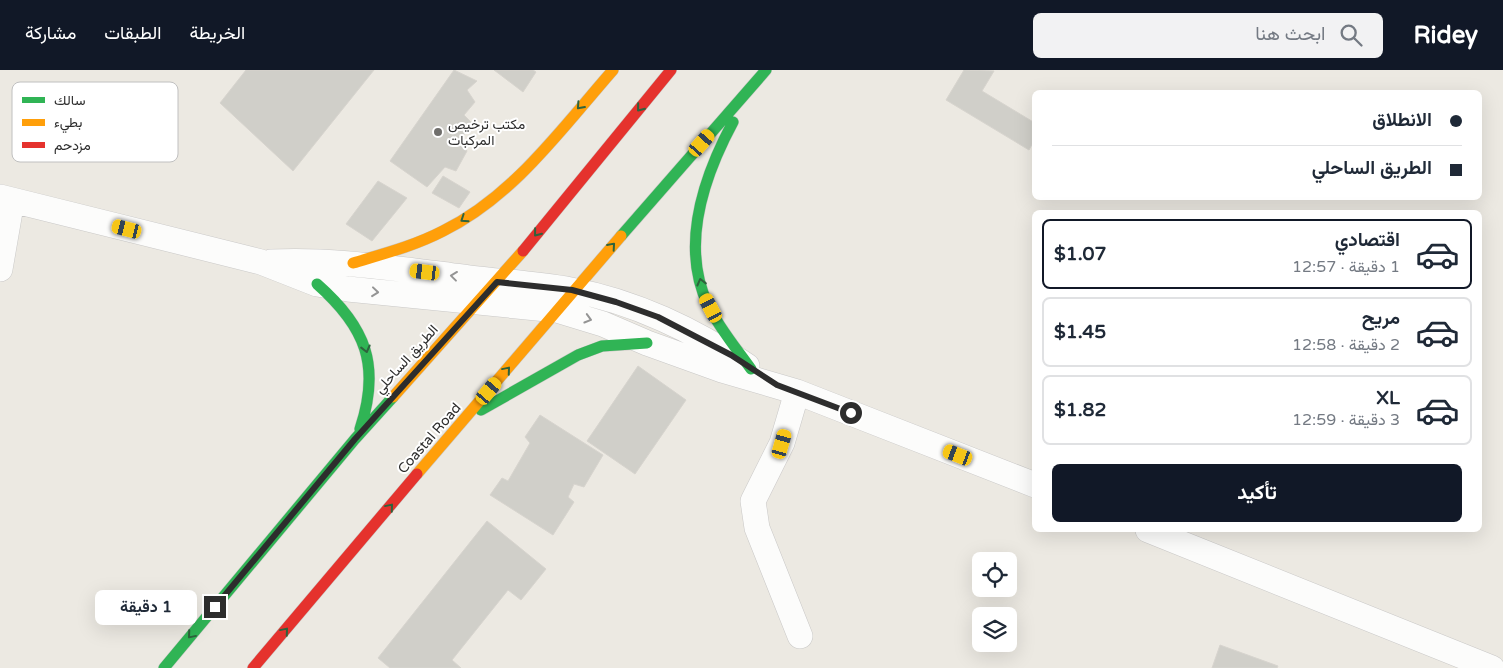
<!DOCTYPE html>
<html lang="ar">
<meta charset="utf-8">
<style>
:root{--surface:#fff;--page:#f2f2f3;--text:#1f2937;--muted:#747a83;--line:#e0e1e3;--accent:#111827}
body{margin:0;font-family:"Varela Round",Vazirmatn,sans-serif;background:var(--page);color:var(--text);direction:rtl;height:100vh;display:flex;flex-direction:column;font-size:19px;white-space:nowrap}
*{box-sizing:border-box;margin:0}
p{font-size:16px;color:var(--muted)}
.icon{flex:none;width:28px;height:28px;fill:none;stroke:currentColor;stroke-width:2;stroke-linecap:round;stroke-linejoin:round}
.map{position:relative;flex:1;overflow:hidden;direction:ltr}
.panel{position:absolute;left:1032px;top:140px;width:450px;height:322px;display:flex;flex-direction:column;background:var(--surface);border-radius:8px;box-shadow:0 5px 20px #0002;direction:rtl}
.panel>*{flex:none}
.banner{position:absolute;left:1032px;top:20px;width:450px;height:110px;border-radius:8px;box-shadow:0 5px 20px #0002;direction:rtl;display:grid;align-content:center;height:110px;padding:0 20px;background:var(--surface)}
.tools{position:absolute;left:972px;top:482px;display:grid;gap:10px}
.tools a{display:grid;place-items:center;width:45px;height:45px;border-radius:8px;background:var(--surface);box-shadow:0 5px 20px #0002;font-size:25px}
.end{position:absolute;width:22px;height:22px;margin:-11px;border:6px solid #2d2d2d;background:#fff;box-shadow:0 0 0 2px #fff}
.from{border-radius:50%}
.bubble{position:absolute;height:35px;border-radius:8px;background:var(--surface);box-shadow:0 5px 20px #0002;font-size:16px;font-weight:700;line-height:35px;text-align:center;direction:rtl}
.car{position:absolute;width:15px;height:30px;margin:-15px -8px;border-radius:6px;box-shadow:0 0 4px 1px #0007;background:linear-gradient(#f5c518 24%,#345 0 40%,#f5c518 0 76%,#345 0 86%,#f5c518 0)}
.banner b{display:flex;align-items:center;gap:18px;height:48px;font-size:19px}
.banner b+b{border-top:1px solid var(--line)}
.banner i{width:12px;height:12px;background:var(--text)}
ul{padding:9px 0 0;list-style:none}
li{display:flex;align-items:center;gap:15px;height:70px;margin:0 10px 8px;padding:0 10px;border:2px solid var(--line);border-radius:8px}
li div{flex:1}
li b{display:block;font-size:19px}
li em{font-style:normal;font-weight:700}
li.selected{border-color:var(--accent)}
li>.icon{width:45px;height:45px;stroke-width:1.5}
.button{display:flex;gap:10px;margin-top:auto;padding:10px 20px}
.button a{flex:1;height:58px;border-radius:8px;background:var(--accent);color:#fff;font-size:20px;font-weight:700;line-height:58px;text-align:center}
header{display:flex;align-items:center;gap:30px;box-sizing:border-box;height:70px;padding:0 25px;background:var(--accent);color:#fff}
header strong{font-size:24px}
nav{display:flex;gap:28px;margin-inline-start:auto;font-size:18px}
.search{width:350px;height:45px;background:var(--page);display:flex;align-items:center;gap:12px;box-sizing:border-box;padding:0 18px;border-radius:8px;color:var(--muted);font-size:19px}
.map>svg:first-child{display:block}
.building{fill:#d0cfc9;stroke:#d7d4ce}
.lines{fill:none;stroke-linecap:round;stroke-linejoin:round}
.street-casing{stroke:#c9c8c7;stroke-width:26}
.fast-casing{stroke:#c6c5c3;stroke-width:12}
.slow-casing{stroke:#c6c5c3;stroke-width:12}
.jam-casing{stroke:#c6c5c3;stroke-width:12}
.street{stroke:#fcfcfb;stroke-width:25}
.fast{stroke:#30b455;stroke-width:11}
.slow{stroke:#ff9f0a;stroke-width:11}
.jam{stroke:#e5322d;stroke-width:11}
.oneway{stroke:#2e633d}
.oneway2{stroke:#949494}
.route{stroke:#2d2d2d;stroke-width:6}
.poi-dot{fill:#706f6c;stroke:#fff;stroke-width:2}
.labels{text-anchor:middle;stroke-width:4;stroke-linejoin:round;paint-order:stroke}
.poi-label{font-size:14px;fill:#2d2d2d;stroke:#fff;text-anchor:start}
.street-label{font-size:14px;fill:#2d2d2d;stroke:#fff}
.key{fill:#fff;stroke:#c0c0c0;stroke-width:1}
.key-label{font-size:14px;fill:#2d2d2d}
</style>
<header>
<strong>Ridey</strong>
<div class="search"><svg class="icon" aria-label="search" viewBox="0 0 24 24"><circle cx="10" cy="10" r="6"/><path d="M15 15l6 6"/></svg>ابحث هنا</div>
<nav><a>الخريطة</a><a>الطبقات</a><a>مشاركة</a></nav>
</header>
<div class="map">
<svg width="1503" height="598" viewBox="0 0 1503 598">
<rect width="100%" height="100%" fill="#ece9e2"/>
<!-- building -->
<path class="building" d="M246,0H374L293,101L220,33Z
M454,0L477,11L467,20L475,32L464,45L472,53L460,70L467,81L456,101L445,97L427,117L390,91Z
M494,0H533L536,2L523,22Z
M964,0L994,1L982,21L1035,53V69L1029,80L946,30Z
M443,106L470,122L459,138L432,123Z
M378,111L407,128L372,171L346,154Z
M638,296L686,330L635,404L587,371Z
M540,345L603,385L584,417L574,414L568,427L574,432L553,465L490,425L502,408L508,411L530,373L525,367Z
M487,451L546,499L521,530L508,520L452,590L461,598H390L378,588Z
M1220,575L1278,596L1277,598H1212Z"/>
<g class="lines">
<defs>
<path id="street" d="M0,127L261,192L317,214L348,219L557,240L603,254L647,273L722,300L797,322L1035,415
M271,192C331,189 389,198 448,205C489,211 531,213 571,220C633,231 696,261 747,296
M0,199L12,130
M797,322L782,373L753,431L757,458L800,566
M1148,460L1492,598"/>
<path id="fast" d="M733,52C704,106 680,176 708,235C719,258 736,278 751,299
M621,166L766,0
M317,214C366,257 381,296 360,359
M481,340L578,285L602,276L647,273
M164,598L355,369L393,327"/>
<path id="slow" d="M353,193C383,184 414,176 443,161C514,126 562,58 613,0
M393,327L523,181
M417,404L621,166"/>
<path id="jam" d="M523,181L671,0
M253,598L417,404"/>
</defs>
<!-- street casing -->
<use href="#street" class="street-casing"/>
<!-- fast casing -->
<use href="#fast" class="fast-casing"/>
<!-- slow casing -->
<use href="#slow" class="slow-casing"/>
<!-- jam casing -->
<use href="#jam" class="jam-casing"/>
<!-- street -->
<use href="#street" class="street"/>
<!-- fast -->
<use href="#fast" class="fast"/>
<!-- slow -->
<use href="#slow" class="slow"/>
<!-- jam -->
<use href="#jam" class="jam"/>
</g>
<!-- one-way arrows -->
<defs><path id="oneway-chevron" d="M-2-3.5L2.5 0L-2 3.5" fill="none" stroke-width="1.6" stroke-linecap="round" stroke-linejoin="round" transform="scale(1.25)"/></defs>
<g class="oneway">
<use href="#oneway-chevron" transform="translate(580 36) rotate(132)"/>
<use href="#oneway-chevron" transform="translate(640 38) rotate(129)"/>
<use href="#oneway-chevron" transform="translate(464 149) rotate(146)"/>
<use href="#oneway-chevron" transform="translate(537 163) rotate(129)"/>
<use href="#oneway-chevron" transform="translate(612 176) rotate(-49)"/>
<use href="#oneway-chevron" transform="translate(701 212) rotate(-104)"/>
<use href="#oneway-chevron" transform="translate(366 279) rotate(76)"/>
<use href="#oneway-chevron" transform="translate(507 300) rotate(-50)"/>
<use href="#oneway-chevron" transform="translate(390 437) rotate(-50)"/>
<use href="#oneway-chevron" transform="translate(285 561) rotate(-50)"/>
<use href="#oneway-chevron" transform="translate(191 565) rotate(130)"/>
</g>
<g class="oneway2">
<use href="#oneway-chevron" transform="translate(454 206) rotate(-173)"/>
<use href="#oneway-chevron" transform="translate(375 222) rotate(6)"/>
<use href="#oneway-chevron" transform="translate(588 249) rotate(16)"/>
</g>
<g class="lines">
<!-- route -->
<path class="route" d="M215,537L355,369L497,212L572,220L616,232L658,247L731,285L777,315L851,343"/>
</g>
<!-- markers -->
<circle class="poi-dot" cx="438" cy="62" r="5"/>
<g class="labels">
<!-- poi labels -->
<g class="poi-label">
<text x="448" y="59">مكتب ترخيص<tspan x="448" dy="16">المركبات</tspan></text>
</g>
<!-- street labels -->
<g class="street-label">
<text transform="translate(406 289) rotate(-48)" y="5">الطريق الساحلي</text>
<text transform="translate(429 368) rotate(-49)" y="5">Coastal Road</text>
</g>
</g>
<!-- legend -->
<rect x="12" y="12" width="166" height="80" rx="8" class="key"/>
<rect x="22" y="27" width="23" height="6" fill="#30b455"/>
<rect x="22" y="49" width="23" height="7" fill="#ff9f0a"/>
<rect x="22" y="72" width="23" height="6" fill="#e5322d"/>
<g class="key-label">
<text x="54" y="35">سالك</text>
<text x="54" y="57">بطيء</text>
<text x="54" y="80">مزدحم</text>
</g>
</svg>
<div class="tools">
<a><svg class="icon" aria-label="locate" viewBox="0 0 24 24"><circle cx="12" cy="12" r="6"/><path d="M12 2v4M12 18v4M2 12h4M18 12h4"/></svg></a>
<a><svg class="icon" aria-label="layers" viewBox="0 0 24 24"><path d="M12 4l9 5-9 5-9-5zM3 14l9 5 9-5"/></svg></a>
</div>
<i class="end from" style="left:851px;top:343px"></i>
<i class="end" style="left:215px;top:537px"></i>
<div class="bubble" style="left:95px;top:520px;width:102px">1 دقيقة</div>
<i class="car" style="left:702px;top:73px;rotate:41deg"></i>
<i class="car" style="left:127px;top:159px;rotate:284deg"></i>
<i class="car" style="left:425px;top:202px;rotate:277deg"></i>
<i class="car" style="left:711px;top:238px;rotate:332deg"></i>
<i class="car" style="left:489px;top:321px;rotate:40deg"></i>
<i class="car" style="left:782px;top:374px;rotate:16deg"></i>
<i class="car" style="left:958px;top:385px;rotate:291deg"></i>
<div class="banner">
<b><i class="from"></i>الانطلاق</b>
<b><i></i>الطريق الساحلي</b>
</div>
<section class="panel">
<ul>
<li class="selected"><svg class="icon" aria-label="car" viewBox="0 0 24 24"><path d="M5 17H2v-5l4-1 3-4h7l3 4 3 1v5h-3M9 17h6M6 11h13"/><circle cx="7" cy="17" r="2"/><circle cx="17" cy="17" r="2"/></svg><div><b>اقتصادي</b><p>1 دقيقة · 12:57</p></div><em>$1.07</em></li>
<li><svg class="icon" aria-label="car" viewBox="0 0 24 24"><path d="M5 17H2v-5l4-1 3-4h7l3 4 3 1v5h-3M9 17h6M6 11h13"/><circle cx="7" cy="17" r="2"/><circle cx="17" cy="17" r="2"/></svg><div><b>مريح</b><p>2 دقيقة · 12:58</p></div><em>$1.45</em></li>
<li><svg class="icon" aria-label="car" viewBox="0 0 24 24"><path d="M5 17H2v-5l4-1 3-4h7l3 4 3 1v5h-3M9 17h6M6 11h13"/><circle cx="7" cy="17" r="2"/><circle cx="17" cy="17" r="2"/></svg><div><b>XL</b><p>3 دقيقة · 12:59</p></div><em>$1.82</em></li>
</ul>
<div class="button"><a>تأكيد</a></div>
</section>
</div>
